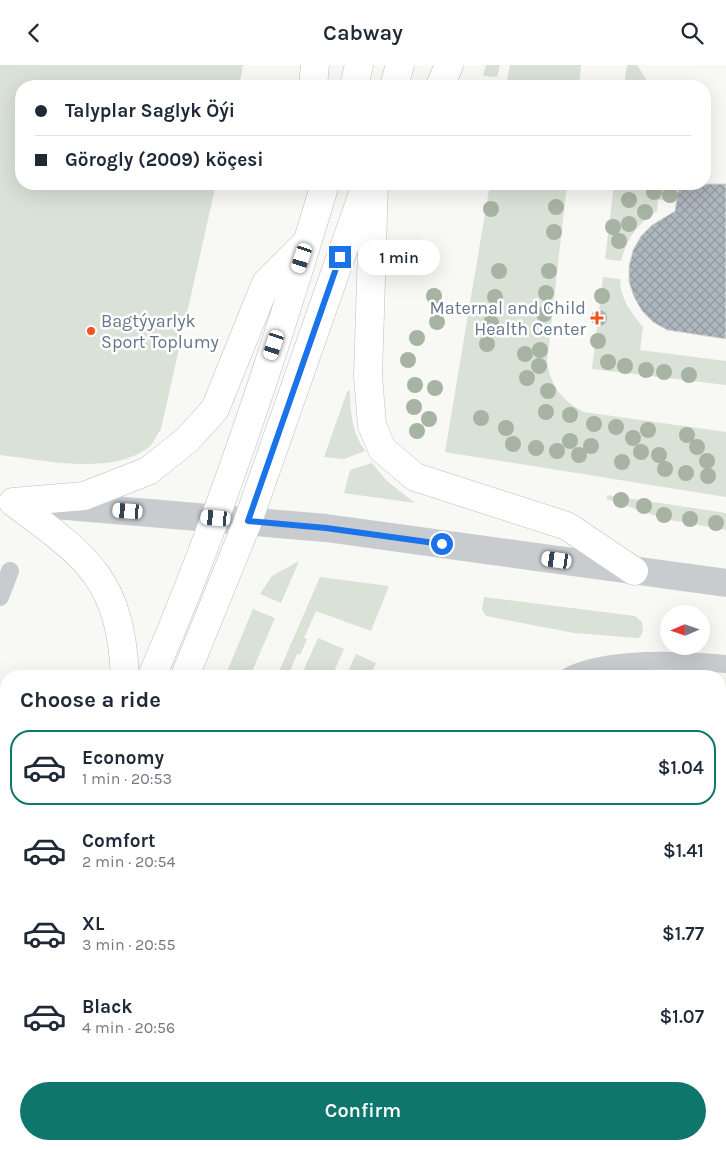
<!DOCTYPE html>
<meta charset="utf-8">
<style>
:root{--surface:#fff;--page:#f2f2f3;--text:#1f2937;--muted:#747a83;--line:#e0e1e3;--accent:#0f766e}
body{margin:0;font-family:Karla,sans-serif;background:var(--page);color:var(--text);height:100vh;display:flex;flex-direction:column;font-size:19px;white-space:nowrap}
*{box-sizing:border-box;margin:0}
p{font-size:16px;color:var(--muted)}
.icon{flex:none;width:28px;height:28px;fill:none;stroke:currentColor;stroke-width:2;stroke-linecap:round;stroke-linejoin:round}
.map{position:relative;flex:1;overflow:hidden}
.panel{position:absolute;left:0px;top:605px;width:726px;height:480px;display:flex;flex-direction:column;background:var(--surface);border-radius:20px 20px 0 0;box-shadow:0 5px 20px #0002}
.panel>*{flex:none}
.hud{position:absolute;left:15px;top:15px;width:696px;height:110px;border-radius:20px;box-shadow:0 5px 20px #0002;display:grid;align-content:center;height:110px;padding:0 20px;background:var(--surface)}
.needle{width:32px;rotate:268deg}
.fabs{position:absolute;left:660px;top:540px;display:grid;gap:10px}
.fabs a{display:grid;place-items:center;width:50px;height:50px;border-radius:50%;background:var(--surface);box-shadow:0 5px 20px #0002;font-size:25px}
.end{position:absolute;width:22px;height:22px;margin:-11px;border:6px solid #1a73e8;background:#fff;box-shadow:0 0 0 2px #fff}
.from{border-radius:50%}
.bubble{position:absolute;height:35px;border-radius:18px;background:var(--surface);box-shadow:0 5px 20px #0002;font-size:16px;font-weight:600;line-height:35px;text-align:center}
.car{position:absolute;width:15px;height:30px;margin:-15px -8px;border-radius:6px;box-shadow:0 0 4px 1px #0007;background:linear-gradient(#fff 24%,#345 0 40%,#fff 0 76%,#345 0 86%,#fff 0)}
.hud b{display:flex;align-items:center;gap:18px;height:48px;font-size:19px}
.hud b+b{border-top:1px solid var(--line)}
.hud i{width:12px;height:12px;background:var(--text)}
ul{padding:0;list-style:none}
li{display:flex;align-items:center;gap:15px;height:75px;margin:0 10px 8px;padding:0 10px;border:2px solid transparent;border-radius:20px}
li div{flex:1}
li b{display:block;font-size:19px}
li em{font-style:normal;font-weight:600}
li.selected{border-color:var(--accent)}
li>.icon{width:45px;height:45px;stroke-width:1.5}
h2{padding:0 20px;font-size:22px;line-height:60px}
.action{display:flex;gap:10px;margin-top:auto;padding:10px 20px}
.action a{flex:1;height:58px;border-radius:30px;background:var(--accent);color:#fff;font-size:20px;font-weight:600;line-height:58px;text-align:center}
header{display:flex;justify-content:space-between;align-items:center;height:65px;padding:0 20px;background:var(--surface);font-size:22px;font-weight:600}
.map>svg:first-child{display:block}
.green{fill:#dae1d6}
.building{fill:url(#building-cross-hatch);stroke:#dadad8}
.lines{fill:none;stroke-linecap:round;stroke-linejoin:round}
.secondary-casing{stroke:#babfc4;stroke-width:29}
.service{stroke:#c8cccf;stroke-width:18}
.minor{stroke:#c8cccf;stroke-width:28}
.secondary{stroke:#fff;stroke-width:28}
.tree{fill:#a7b3a3}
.route{stroke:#1a73e8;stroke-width:6}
.poi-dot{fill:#f2501c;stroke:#fff;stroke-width:2}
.labels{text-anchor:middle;stroke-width:5;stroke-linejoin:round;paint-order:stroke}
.poi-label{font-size:18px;fill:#657889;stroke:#fff;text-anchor:end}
</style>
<header><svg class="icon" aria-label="back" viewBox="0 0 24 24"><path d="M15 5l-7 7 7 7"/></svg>Cabway<svg class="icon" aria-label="search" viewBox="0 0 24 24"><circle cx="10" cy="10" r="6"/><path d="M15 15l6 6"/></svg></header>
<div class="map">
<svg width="726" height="1085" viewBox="0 0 726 1085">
<defs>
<pattern id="building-cross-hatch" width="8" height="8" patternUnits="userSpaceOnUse" patternTransform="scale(1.25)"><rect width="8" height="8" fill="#aeb7bd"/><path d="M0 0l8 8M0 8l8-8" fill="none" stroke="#919a9f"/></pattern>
</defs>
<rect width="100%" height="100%" fill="#f8f8f5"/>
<!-- green -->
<path class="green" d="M0,0H243L239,21H21V119H216L161,364C154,373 155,379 145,385C106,410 43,395 0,390Z
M486,0H500L497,12L483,11Z
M510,0H581L579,21L506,20Z
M627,0H637L648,17L656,21H624Z
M490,119H567L547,297C551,321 562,336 584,347L726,367V432L445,387Z
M614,119L675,122L674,136L658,135L657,146C637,159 627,173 621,196L605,194Z
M603,212L620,214C620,233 631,248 643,262L640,285L726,296V320L592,304Z
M350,325C350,346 352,368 365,386L344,394L324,392L347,327Z
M372,398L387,416L415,438L344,428L350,405Z
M607,430L726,448V465L665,454L607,434Z
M299,496L281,538L260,529L272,511Z
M320,512L389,521L371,566L316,546L304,573L307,574L300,590L297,589L288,611H277Z
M484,532L635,551L642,557L643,567L640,572L636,573L574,568L486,551L482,545Z
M253,544L275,553L250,611H225Z
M318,573L344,584L332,611H301Z
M356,589L376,598L370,611H346Z
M648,609H707L706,611H648Z
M720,784L726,785V1085H476L479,1079H720Z
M31,1079H51L48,1085H28Z
M74,1079H113L110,1085H71Z
M159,1079H216L213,1085H156Z
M229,1079H376L373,1085H226Z"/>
<!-- building -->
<path class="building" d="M679,119H726V274L667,265L653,257L642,246L634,232L629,217V201L633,185L641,171L652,160L675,146Z"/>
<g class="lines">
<defs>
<path id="secondary" d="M313,21L315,0
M354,21L359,0
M394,21L400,0
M440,21L449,0
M374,119L368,311L372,360L382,384L415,412L567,461L634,506
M13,437L84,431L148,406L187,375L215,344L266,218L305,179
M13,437C87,492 120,513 125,611
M152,611C221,451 275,285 325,119
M185,611L248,456L366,120
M0,961L6,947
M0,1042L6,1027"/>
</defs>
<!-- secondary casing -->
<use href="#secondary" class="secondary-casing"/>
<!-- service -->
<path class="service" d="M0,532L10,506
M569,611C610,591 681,595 726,599
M384,1085L386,1079"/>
<!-- minor -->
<path class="minor" d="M55,440L326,463L726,518"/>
<!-- secondary -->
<use href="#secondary" class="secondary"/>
</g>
<!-- trees -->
<g class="tree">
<circle cx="654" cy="127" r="8"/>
<circle cx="670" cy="130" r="8"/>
<circle cx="629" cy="135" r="8"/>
<circle cx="556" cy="142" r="8"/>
<circle cx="491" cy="144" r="8"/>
<circle cx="645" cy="147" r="8"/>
<circle cx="629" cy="159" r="8"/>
<circle cx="613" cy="162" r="8"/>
<circle cx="554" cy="167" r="8"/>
<circle cx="619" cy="176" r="8"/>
<circle cx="499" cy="206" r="8"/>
<circle cx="549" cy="206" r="8"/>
<circle cx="546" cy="228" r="8"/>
<circle cx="434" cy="231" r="8"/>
<circle cx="602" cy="231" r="8"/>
<circle cx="495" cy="232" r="8"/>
<circle cx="544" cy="249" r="8"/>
<circle cx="599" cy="253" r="8"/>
<circle cx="437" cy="257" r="8"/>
<circle cx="491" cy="258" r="8"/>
<circle cx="417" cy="273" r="8"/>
<circle cx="598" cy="276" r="8"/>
<circle cx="487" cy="279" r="8"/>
<circle cx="540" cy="285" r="8"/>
<circle cx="525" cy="289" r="8"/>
<circle cx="408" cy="295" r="8"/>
<circle cx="608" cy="297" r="8"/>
<circle cx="539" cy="301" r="8"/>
<circle cx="625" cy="301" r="8"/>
<circle cx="646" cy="305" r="8"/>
<circle cx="664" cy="307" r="8"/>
<circle cx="689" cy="310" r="8"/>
<circle cx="527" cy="313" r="8"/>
<circle cx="415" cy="320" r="8"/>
<circle cx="435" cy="323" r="8"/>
<circle cx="548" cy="326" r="8"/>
<circle cx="414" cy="342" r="8"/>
<circle cx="546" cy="347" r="8"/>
<circle cx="570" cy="350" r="8"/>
<circle cx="481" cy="353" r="8"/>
<circle cx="429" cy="354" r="8"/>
<circle cx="594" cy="359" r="8"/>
<circle cx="616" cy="362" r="8"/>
<circle cx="506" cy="363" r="8"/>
<circle cx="648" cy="365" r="8"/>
<circle cx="417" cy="366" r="8"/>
<circle cx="687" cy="370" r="8"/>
<circle cx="633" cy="373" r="8"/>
<circle cx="570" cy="376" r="8"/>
<circle cx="513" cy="379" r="8"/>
<circle cx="591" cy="381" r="8"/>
<circle cx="697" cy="382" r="8"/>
<circle cx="536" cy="383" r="8"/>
<circle cx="557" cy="386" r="8"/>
<circle cx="641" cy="387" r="8"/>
<circle cx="579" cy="390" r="8"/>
<circle cx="659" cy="390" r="8"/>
<circle cx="707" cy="396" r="8"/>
<circle cx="622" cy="397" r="8"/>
<circle cx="665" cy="404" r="8"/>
<circle cx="686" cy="408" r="8"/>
<circle cx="708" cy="411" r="8"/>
<circle cx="621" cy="435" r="8"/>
<circle cx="644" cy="441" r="8"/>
<circle cx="664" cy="450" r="8"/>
<circle cx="690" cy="454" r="8"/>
<circle cx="716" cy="458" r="8"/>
</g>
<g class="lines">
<!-- route -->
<path class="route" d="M340,192L248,456L326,463L442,479"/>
</g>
<!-- markers -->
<g class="poi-dot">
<path d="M594.5 245.5h5v5h5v5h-5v5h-5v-5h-5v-5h5z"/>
<circle cx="91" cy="266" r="5"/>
</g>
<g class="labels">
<!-- poi labels -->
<g class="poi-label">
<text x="586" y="249">Maternal and Child<tspan x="586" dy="21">Health Center</tspan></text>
<text x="101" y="262" text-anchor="start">Bagtýyarlyk<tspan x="101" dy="21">Sport Toplumy</tspan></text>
</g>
</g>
</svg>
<div class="fabs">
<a><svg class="needle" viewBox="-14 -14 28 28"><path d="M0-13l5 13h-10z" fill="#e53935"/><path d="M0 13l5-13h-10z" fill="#747a83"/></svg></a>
</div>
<i class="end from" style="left:442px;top:479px"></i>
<i class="end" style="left:340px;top:192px"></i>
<div class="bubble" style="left:358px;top:175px;width:82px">1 min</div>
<i class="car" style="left:302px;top:193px;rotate:198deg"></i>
<i class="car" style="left:274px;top:280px;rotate:198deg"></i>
<i class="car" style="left:128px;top:446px;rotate:274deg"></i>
<i class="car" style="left:216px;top:453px;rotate:275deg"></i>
<i class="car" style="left:557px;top:495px;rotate:278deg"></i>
<div class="hud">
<b><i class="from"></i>Talyplar Saglyk Öýi</b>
<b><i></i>Görogly (2009) köçesi</b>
</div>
<section class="panel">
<h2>Choose a ride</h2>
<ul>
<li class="selected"><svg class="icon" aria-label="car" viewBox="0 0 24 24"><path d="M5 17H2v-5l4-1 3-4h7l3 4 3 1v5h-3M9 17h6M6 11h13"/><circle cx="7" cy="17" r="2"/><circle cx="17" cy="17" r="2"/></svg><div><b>Economy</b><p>1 min · 20:53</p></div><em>$1.04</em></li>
<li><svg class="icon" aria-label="car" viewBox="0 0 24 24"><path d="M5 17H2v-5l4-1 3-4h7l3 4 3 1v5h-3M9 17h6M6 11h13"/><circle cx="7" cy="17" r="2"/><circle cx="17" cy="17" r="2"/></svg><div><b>Comfort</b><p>2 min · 20:54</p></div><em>$1.41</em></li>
<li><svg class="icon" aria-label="car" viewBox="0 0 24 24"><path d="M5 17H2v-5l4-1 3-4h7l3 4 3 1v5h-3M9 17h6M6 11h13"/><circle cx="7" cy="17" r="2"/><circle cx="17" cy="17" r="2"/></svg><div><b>XL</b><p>3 min · 20:55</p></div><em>$1.77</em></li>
<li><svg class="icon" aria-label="car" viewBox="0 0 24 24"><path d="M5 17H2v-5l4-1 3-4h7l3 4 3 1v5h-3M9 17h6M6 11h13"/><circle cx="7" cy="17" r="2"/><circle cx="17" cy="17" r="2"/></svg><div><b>Black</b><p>4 min · 20:56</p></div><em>$1.07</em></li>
</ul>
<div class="action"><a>Confirm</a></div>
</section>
</div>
